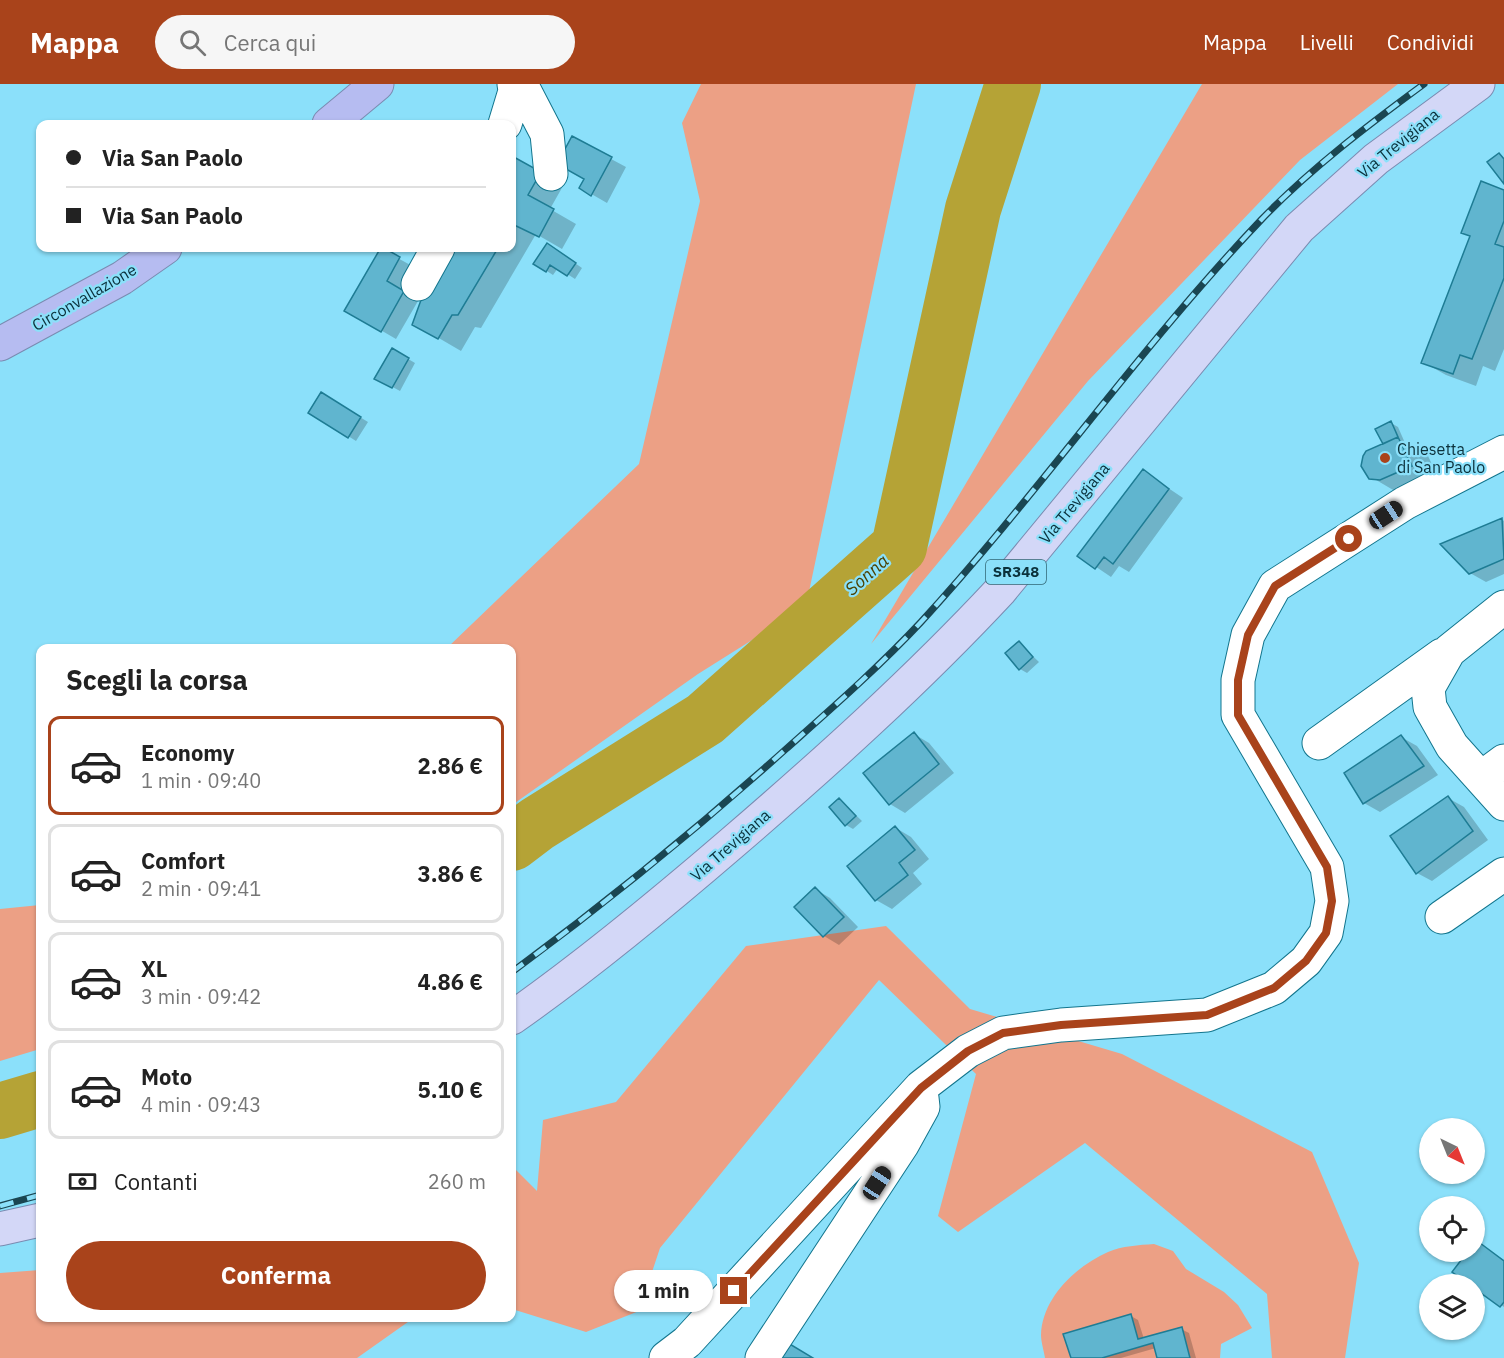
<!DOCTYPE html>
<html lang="it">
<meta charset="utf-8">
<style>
:root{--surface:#fff;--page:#f6f6f6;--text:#222;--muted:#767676;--line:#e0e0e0;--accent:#a9431b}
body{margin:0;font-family:"IBM Plex Sans",sans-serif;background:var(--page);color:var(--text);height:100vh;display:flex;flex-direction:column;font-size:22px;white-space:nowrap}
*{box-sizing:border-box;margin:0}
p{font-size:20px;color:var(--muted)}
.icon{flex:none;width:33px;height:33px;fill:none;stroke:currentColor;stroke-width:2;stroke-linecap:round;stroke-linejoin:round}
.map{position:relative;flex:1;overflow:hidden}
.details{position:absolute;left:36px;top:560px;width:480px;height:678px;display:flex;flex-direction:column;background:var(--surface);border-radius:12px;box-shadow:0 2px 4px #0004}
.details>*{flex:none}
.banner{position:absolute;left:36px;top:36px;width:480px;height:132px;border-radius:12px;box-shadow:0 2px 4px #0004;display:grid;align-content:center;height:132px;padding:0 30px;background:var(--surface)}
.needle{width:39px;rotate:137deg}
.controls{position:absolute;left:1419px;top:1034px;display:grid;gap:12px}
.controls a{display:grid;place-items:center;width:66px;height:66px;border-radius:50%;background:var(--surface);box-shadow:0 2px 4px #0004;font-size:30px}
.end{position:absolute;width:27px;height:27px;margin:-14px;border:8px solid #a9431b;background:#fff;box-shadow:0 0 0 3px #fff}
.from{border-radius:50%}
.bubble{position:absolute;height:42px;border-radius:21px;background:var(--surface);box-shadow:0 2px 4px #0004;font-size:20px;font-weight:700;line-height:42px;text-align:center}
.car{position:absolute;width:18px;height:36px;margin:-18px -9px;border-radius:8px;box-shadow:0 0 4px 2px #0007;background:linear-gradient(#222 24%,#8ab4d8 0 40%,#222 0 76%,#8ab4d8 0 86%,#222 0)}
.banner b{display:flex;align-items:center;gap:21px;height:57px;font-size:22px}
.banner b+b{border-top:2px solid var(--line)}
.banner i{width:15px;height:15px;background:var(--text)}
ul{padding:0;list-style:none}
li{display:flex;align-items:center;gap:18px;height:99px;margin:0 12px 9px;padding:0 18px;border:3px solid var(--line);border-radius:12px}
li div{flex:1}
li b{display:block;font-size:22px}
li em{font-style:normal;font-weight:700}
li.on{border-color:var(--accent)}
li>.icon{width:54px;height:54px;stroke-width:1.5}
h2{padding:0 30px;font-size:27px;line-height:72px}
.pay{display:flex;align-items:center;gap:15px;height:66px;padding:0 30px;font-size:22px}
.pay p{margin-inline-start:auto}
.action{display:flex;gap:12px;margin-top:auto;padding:12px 30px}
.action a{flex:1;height:69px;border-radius:36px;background:var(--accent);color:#fff;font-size:24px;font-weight:700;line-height:69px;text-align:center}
header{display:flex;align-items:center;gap:36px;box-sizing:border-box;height:84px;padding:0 30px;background:var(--accent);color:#fff}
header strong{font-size:28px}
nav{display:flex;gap:33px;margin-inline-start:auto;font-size:21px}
.search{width:420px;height:54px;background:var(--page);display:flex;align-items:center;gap:15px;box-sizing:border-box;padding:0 21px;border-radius:33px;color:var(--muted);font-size:22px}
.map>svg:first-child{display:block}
.green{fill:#eca085}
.shadow{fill:#0003}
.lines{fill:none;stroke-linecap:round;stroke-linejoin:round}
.river{stroke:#b5a336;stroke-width:56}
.building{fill:#60b5cf;stroke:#1e7c94;stroke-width:1.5}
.minor-casing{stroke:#12758d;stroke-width:35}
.major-casing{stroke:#7a8bb1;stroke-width:35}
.highway-casing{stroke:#7a8bb1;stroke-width:35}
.minor{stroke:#fff;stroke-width:33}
.major{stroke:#d3d7f7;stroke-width:33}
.highway{stroke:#b6bcf1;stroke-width:33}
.rail-casing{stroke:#1a4652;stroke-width:7}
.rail{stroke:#8be0fa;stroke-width:4.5;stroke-dasharray:14;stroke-linecap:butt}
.route{stroke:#a9431b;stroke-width:8}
.poi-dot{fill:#a9431b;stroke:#8be0fa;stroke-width:2}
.labels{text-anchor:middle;stroke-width:4.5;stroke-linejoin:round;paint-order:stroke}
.shield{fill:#8be0fa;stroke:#316674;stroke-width:1.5}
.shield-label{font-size:15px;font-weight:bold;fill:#0b313b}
.street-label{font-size:16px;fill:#0b313b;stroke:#8be0fa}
.poi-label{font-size:16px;fill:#0b313b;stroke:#8be0fa;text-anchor:start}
.water-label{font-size:18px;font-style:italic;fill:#4b4103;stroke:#8be0fa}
</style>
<header>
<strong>Mappa</strong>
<div class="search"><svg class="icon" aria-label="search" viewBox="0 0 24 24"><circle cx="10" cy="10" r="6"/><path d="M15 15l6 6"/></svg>Cerca qui</div>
<nav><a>Mappa</a><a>Livelli</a><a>Condividi</a></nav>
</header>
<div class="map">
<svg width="1504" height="1274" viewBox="0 0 1504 1274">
<rect width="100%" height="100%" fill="#8be0fa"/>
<!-- green -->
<path class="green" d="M701,0H916L806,522L698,590L512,721V564H447L639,380L700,117L682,39Z
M1202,0H1398L1300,76L1088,297L871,560Z
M40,821V965L0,977V825Z
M886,842L970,925L1122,970L1312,1068L1359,1179L1345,1274H1272L1267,1210L1085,1059L958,1148L938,1132L976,990L879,896L660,1164L639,1227L586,1248L512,1225V1082L537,1107L543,1036L616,1018L746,862Z
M1154,1160L1173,1167L1186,1185L1224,1208L1238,1221L1252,1244L1221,1260L1220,1274H1190L1181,1243L1138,1255L1131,1230L1064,1250L1071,1274H1045C1044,1267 1041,1258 1041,1251C1042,1214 1076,1182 1108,1168C1122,1162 1139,1161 1154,1160Z
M40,1186V1233H415L357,1274H0V1189Z
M1153,1259L1157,1274H1102Z"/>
<!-- shadow -->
<path class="shadow" d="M572,54L626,83L607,119L581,104L586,94Z
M512,74L563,102L550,125L576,140L562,165L536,150L481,244L475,243L461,267L437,253L451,164H512Z
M1504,108V265L1495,287L1483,282L1476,302L1446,291L1423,278Z
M555,165L582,184L575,195L558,184L553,191L536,180Z
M383,166L414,183L401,207L418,217L396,255L346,226Z
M393,266L415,279L400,307L376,294Z
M322,310L368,338L356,357L310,328Z
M1391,339L1398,343L1405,359L1428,372L1441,399L1405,413L1366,390L1385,360Z
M1143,387L1183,414L1129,488L1119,482L1111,493L1080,472Z
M1501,435L1504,437V490L1486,498L1470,489Z
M1019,559L1039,578L1027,589L1020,585Z
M914,650L929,659L954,689L905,729L890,720L865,689Z
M1401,653L1417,662L1438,691L1380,728L1364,719L1346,689Z
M1448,714L1464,723L1488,756L1432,797L1417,789Z
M839,715L862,737L853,745L846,741Z
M896,744L911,753L929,775L913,789L922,800L892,825L876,816L849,782Z
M815,805L830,814L858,843L839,861L824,852L797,823Z
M1476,1158L1504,1176V1223L1472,1200L1470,1167H1474Z
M1131,1232L1138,1236L1144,1255L1181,1245L1189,1249L1196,1274H1158L1156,1264L1121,1274H1072Z"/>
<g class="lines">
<!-- river -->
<path class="river" d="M512,759L537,740L705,635L899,463L973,125L1013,0
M0,1027L40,1015"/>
</g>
<!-- building -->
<path class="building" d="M572,52L612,73L591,112L579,104L584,95L557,80Z
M1499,69L1504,75V100L1487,78Z
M512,72L541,88L528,111L554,125L539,153L512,140Z
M1481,97L1504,106V137L1495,160L1504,163V194L1472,275L1460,271L1453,290L1421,279L1470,152L1461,149Z
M547,159L576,179L567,192L550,181L546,188L533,180Z
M384,164L400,173L387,197L404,207L381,248L344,227L380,165Z
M450,164H498L458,231H452L438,255L412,241L421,216Z
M392,264L409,274L392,304L374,295Z
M321,308L361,333L348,354L308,329Z
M1391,337L1398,353L1383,360L1375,345Z
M1398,353L1412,382L1380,396L1369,395L1361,382L1363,372L1366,367Z
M1143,385L1169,405L1113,480L1104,473L1095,485L1077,472Z
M1502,434L1504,475L1469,490L1440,460Z
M1019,557L1033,573L1019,586L1005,569Z
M914,648L939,680L889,721L863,689Z
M1401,651L1424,682L1363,720L1344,689Z
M1448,712L1473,747L1416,790L1390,752Z
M839,714L856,732L845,742L829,723Z
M895,742L915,766L899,779L908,791L875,817L847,782Z
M815,803L844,833L823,853L794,823Z
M1476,1156L1504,1177V1218L1500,1223L1474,1204V1200H1469L1452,1188L1468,1167H1474Z
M1131,1230L1138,1255L1182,1243L1190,1274H1157L1153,1259L1102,1274H1071L1063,1250Z
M783,1256L813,1274H772Z"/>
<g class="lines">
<defs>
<path id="minor" d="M521,0L547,50L551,90
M505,40L515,7L514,0
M418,200L438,164
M1504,523L1449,567L1428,604L1430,623L1452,662L1504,720
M1319,659L1442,571
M1481,694L1504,677
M1442,833L1504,790
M666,1274L687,1258L921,1003L968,967L1003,949L1061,941L1207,931L1274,904L1306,877L1326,849L1332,817L1327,783L1238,631V596L1248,551L1275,502L1405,419L1504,368
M762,1274L902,1061L923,1023L922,1014"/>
<path id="major" d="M512,934C589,880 660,821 732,759C825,679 916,597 1000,507L1299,144L1376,75L1478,0
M0,1145L40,1136"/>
<path id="highway" d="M329,40L377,0
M0,260L122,194L165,164"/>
</defs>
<!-- minor casing -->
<use href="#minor" class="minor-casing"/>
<!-- major casing -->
<use href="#major" class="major-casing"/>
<!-- highway casing -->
<use href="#highway" class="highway-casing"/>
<!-- minor -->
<use href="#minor" class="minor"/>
<!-- major -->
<use href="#major" class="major"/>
<!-- highway -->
<use href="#highway" class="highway"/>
<defs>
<path id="rail" d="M512,888C607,818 698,744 786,665C832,624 879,583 921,538C1040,408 1140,263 1261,136C1310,85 1367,42 1424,0
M0,1122L40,1111"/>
</defs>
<!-- rail casing -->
<use href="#rail" class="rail-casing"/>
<!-- rail -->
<use href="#rail" class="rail"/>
</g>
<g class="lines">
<!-- route -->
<path class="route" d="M734,1207L921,1004L968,967L1003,949L1061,941L1207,931L1274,904L1306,877L1326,849L1332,817L1327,783L1238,631V596L1248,551L1275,502L1349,455"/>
</g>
<!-- markers -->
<circle class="poi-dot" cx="1385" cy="374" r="6"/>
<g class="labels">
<!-- shield labels -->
<rect class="shield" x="986" y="476" width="60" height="24" rx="4.5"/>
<g class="shield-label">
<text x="1016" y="493">SR348</text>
</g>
<!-- street labels -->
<g class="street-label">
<text transform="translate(1398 59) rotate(-39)" y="6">Via Trevigiana</text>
<text transform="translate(84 213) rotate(-30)" y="6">Circonvallazione</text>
<text transform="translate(1074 419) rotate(-50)" y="6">Via Trevigiana</text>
<text transform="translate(730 761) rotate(-41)" y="6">Via Trevigiana</text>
</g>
<!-- poi labels -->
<g class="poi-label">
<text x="1397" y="371">Chiesetta<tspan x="1397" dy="18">di San Paolo</tspan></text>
</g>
<!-- water labels -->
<g class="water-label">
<text transform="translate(867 491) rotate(-42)" y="6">Sonna</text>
</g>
</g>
</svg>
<div class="controls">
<a><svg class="needle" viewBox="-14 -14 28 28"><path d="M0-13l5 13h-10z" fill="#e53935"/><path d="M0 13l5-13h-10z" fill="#767676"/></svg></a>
<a><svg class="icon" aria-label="locate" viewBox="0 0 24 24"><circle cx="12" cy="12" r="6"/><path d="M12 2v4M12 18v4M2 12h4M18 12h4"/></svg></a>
<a><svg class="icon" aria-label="layers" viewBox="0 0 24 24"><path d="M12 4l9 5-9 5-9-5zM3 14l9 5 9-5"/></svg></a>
</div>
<i class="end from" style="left:1349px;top:455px"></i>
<i class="end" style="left:734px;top:1207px"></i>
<div class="bubble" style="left:614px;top:1186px;width:99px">1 min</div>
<i class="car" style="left:1386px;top:431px;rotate:57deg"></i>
<i class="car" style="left:877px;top:1099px;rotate:33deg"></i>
<div class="banner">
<b><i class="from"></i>Via San Paolo</b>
<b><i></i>Via San Paolo</b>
</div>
<section class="details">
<h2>Scegli la corsa</h2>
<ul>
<li class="on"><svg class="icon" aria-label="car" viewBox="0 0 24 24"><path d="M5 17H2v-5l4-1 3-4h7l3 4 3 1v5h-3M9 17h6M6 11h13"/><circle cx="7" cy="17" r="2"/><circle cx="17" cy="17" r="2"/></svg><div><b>Economy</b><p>1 min · 09:40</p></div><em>2.86 €</em></li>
<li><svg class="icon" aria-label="car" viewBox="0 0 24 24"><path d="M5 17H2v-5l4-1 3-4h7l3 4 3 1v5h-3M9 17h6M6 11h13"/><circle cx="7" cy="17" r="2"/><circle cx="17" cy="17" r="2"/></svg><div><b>Comfort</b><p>2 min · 09:41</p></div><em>3.86 €</em></li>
<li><svg class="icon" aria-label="car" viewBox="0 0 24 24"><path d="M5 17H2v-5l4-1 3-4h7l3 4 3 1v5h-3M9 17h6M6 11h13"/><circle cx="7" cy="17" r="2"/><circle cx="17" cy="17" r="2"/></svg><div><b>XL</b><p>3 min · 09:42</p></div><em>4.86 €</em></li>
<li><svg class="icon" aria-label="car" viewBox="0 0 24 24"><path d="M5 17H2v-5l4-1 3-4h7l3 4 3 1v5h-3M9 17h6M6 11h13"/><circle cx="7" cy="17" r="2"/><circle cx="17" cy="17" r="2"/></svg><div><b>Moto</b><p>4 min · 09:43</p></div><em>5.10 €</em></li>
</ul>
<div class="pay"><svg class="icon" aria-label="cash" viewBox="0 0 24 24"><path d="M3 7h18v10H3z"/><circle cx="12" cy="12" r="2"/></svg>Contanti<p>260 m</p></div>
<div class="action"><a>Conferma</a></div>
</section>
</div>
